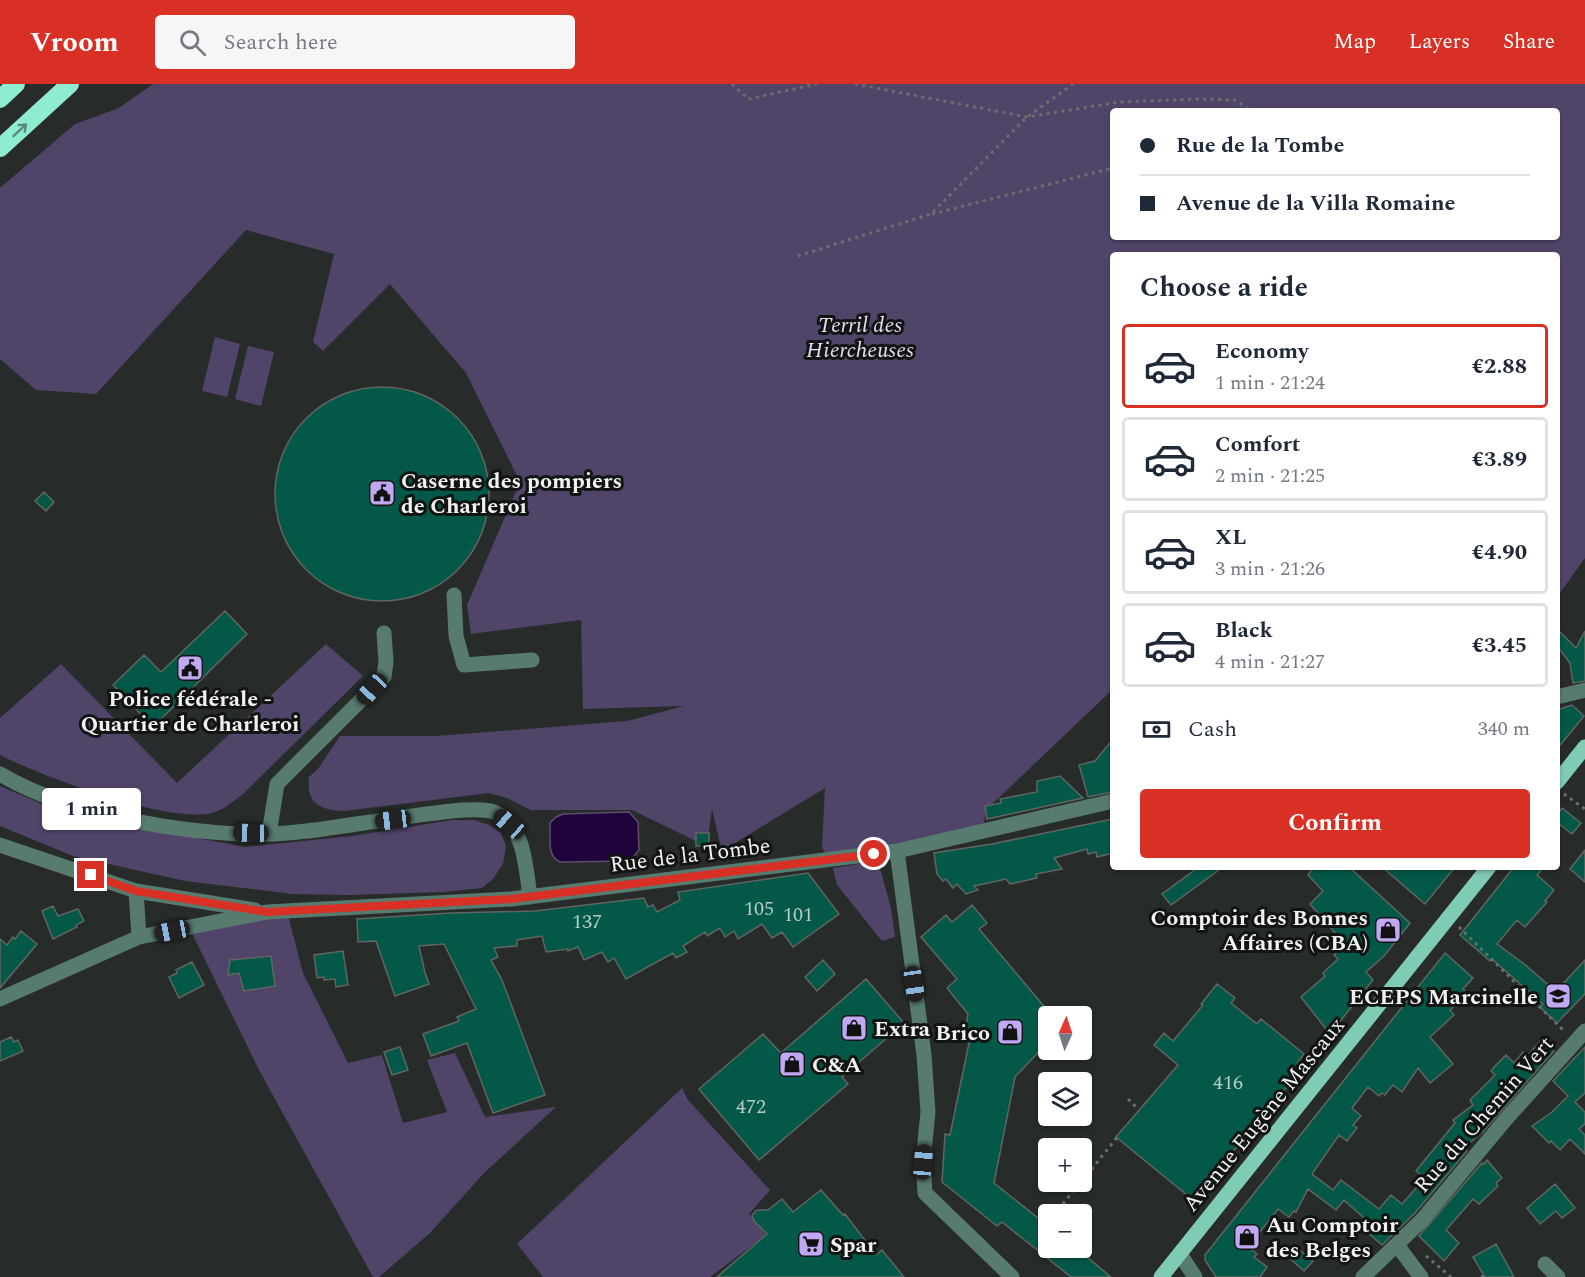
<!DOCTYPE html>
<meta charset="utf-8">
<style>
:root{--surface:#fff;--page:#f6f6f7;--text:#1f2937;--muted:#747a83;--line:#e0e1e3;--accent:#d93025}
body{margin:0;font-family:Spectral,serif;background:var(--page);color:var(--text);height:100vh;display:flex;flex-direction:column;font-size:22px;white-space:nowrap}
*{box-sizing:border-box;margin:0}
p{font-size:20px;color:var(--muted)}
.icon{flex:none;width:33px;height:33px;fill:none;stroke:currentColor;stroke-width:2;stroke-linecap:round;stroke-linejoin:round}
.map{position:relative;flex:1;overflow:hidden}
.details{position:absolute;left:1110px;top:168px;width:450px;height:618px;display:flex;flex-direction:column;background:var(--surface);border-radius:6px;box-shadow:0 2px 4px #0004}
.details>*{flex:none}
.guide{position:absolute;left:1110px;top:24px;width:450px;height:132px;border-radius:6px;box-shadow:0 2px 4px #0004;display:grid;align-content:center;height:132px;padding:0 30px;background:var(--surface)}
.needle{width:39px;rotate:3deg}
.tools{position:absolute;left:1038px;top:922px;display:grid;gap:12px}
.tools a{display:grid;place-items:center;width:54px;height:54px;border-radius:6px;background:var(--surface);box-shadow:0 2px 4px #0004;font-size:30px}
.end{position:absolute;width:27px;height:27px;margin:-14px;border:8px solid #d93025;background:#fff;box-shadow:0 0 0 3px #fff}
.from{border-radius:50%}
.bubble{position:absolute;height:42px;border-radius:6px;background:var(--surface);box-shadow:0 2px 4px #0004;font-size:20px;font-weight:700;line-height:42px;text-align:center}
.car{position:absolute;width:18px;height:36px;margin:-18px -9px;border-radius:8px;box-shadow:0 0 4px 2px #0007;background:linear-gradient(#222 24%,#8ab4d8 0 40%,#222 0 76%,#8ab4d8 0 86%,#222 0)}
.guide b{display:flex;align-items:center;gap:21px;height:57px;font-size:22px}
.guide b+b{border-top:2px solid var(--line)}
.guide i{width:15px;height:15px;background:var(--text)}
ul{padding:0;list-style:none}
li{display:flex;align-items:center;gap:18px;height:84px;margin:0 12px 9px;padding:0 18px;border:3px solid var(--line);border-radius:6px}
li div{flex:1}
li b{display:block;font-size:22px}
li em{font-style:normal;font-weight:700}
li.current{border-color:var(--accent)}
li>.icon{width:54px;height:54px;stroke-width:1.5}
h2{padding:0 30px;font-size:27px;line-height:72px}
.pay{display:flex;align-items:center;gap:15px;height:66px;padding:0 30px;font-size:22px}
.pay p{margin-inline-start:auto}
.cta{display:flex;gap:12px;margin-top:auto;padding:12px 30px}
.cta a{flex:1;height:69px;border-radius:6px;background:var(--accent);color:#fff;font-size:24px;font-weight:700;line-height:69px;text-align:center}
header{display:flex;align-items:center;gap:36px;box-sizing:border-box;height:84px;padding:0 30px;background:var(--accent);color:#fff}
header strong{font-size:28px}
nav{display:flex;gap:33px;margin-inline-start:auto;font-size:21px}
.search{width:420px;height:54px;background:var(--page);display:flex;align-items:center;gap:15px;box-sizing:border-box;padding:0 21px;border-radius:6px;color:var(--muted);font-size:22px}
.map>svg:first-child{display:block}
.green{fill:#514469;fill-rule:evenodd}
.water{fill:#1e043a;stroke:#5d4c71;stroke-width:1.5}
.building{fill:#045847;stroke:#606664;stroke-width:1.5}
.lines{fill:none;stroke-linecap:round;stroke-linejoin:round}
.path{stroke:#6b6f6e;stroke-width:3;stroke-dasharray:3 4.5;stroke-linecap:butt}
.minor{stroke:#587b70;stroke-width:15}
.major{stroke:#80cbb5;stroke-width:15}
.highway{stroke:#8febd1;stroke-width:18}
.oneway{stroke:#568a7c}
.route{stroke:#d93025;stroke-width:8}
.labels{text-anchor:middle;stroke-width:6;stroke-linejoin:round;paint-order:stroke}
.number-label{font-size:20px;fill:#b5ccc7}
.park-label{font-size:22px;font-style:italic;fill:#e4def0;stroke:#111413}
.poi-label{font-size:22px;font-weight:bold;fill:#f0f3f2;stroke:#111413;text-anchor:start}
.street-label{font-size:22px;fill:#f0f3f2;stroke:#111413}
</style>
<header>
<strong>Vroom</strong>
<div class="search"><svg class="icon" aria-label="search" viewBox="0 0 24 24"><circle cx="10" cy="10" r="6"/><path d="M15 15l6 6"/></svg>Search here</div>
<nav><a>Map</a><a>Layers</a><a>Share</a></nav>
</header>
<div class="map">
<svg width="1585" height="1193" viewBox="0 0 1585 1193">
<rect width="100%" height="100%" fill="#272c2a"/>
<!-- green -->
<path class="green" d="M153,0H1585V474L1557,513V171H1113V605L987,725L982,747L828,775L822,763L825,704L722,767L712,725L708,754L696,757L632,726H531L507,714L489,709L344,727C320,726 306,720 309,693L318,685L340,652H437L627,637L684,622L583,625L581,536L471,550L467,521L520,398L466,289L390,200L323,267L313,258L334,170L246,146L96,310L36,306L0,275V104L75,40L119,24ZM1113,27H1557V153H1113Z
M215,253L240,260L227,313L202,307Z
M248,262L274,268L261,322L235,315Z
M326,560L363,592L243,710C233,717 224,726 212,729C169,740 41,692 0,671V634L61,580L177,699Z
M0,702L61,728L245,763L352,752L452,736H475L489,741L501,749L506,762L503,780L493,795L482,804L445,808L350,811L293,810L185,797L73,772L0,742Z
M878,777L891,824L895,853L882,857L837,801L833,784Z
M287,827L303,889L348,979L382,971L403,1039L447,1028L427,976L455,969L485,1033L556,1023L484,1089L430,1149L379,1193H373L259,986L189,843Z
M682,1004L688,1016L770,1106L749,1130L766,1151L710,1193H543L517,1160Z"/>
<!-- water -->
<path class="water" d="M629,728L638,738L639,766L630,777L560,778C546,772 551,753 550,739L556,733L563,730Z"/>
<!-- building -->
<path class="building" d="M275 410a107 107 0 1 1 214 0a107 107 0 1 1-214 0Z
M44,408L54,418L46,427L35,417Z
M225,527L247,550L153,643L113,601L144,571L161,588Z
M1557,545L1576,564L1585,547V597L1573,599L1570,579L1557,562Z
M1572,621L1584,632L1557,665V626Z
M1113,655V708L1088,713L1079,681L1095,677Z
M1060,692L1083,714L987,735L985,722L1001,719L1000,715L1037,708V697Z
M1562,724L1581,739L1572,750L1557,738V731Z
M1113,735V769L1097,773L1096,768L1088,770L1087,765L1054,774L1062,785L1036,790L1037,794L1010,800L1006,795L974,802L978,806L966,810L957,800L953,804L946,795L943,797L937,790L934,769L992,760Z
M696,749H709V762H696Z
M1585,766V798L1570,785Z
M1199,783H1223L1171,821L1162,810Z
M1314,783H1349L1410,839L1384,872L1366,888L1373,896L1330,950L1301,913L1325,892L1323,889L1338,875L1334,871L1340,864L1332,855L1337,851L1310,820L1323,807L1308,791Z
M1382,783H1455L1425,820Z
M1514,783H1544L1537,791L1554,806L1545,817L1547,818L1525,843L1517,836L1497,860L1523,879L1553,905L1557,901L1560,903L1585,876V910L1557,939L1540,923L1543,920L1492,875L1490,877L1460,851Z
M808,789L839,830L793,863L782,848L772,854L762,840L738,855L734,847L725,853L720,844L707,852L705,848L683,862L687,868L676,874L673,869L626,895L614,874L608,878L602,868L584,876L578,863L568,867V865L546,868L542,852L517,856V862L494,864L498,873L491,876L502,896L545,1011L493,1029L467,959L431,972L423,950L459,937L457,933L476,925L444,860L419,862L425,889L429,900L395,912L376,857L358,858L357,835L451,829L535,827L644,814L648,823L653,821L657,828L680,816L678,808Z
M972,821L987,839L979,845L1048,927V958L1015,993L994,1099L1048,1142V1164H1076L1111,1193H1071L1002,1138L997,1142L942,1098L945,1050L950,1051L969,959L963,958L968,930L947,904L957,895L921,853L946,831L952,838Z
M53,822L58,832L78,825L84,837L76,841L77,843L53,855L42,827Z
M21,847L37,860L0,904V855L7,861L13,853L15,855Z
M343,867L348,901L336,903L335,895L324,896V893L317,894L314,871Z
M1445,869L1473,894L1463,905L1468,910L1450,926L1454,931L1430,953L1453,980L1430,999L1418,984L1402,1008L1393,1001L1385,1011L1382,1009L1379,1012L1368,1003L1352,1024L1361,1032L1353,1041L1357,1044L1347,1057L1339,1051L1312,1090L1333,1106L1341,1096L1379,1125L1391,1111L1402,1120L1425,1094L1416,1087L1455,1039L1453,1036L1473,1021L1470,1016L1495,991L1491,987L1497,980L1506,971L1514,979L1523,968L1527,972L1542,955L1554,967L1482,1049L1463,1064L1467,1067L1415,1129L1382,1161L1359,1141L1365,1135L1344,1116L1336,1126L1308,1105L1296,1128L1294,1127L1289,1133L1278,1125L1248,1163L1257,1170L1254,1173L1267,1183L1260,1193H1216L1205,1176V1171Z
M271,872L275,902L244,907L239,889L228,891L230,876Z
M823,876L835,890L817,907L805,893Z
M192,878L204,901L179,914L169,893L177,889L176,886Z
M866,895L904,939L842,993L848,1000L759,1076L699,1005L763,950L781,969Z
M1217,900L1235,914L1231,919L1257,940L1261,935L1304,970L1297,979L1303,984L1220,1083L1222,1085L1197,1116L1194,1115L1193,1116L1116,1053L1178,981L1154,961L1164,949L1173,957L1203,921L1201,920Z
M11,953L14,958L18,956L23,967L0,977V958Z
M400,963L408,986L392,991L384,968Z
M1585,963V1009L1575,1018L1585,1028V1040L1579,1045L1585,1051V1070L1570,1055L1560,1066L1551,1057L1549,1059L1532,1042L1552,1028L1568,1012L1553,997Z
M1487,1076L1502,1094L1496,1099L1498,1102L1479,1120L1473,1115L1446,1146L1459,1159L1444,1177L1419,1152L1482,1079L1484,1080Z
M1555,1100L1575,1124L1562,1134L1556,1127L1540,1140L1527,1124Z
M821,1106L843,1131L845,1130L876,1171L882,1166L904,1193H717L767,1150L754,1137L752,1131L757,1126H768L782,1115L793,1128Z
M1496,1160L1514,1193H1485L1473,1173Z
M1296,1163L1313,1177L1304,1187L1288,1173Z"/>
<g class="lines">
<!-- path -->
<path class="path" d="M732,0L748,15L817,0
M855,0L1027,33L1119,18L1200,15L1235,16L1251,27
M932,130L1113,84
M798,172L931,130L1027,33L1073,0
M1564,710L1585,725
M1459,843L1565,948
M1128,1015L1137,1024
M1082,1097L1119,1051
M1063,1120L1080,1098
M1426,1172L1451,1193
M1481,1193L1484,1192"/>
<!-- minor -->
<path class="minor" d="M454,511L456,552L464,581L532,576
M1557,613L1585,606
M0,690C70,732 206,756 287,749C312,747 338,743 363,739C391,736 472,720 494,728C525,740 526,786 530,813
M269,750L277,700L384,593L386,578L384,549
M0,761L136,807L255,826
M897,767L924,971L928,1028L923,1078L925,1109L1012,1193
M136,807L139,853
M0,915L139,853L267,828L511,815L897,767L1113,717
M1397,1161L1421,1193
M1180,1170L1195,1193
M1545,1180L1558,1193
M1363,1193L1422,1136L1506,1035L1585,947"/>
<!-- major -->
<path class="major" d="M1557,698L1585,663
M1161,1193L1489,783"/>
<!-- highway -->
<path class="highway" d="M0,15L16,0
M0,64L70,0"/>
</g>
<!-- one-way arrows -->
<defs><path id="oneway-shaft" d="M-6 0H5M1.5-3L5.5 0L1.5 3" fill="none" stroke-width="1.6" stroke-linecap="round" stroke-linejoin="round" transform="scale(1.5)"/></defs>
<use class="oneway" href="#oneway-shaft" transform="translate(20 46) rotate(-43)"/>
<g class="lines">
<!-- route -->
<path class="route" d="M91,791L136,807L267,828L511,815L874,770"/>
</g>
<!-- icons -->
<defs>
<symbol id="civic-square" viewBox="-11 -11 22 22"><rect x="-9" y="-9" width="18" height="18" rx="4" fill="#c1a8f3" stroke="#111413"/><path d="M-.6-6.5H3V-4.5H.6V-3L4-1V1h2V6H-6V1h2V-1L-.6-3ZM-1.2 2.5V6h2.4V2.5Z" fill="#111"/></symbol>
<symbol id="shop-square" viewBox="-11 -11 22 22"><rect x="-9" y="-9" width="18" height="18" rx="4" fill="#c1a8f3" stroke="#111413"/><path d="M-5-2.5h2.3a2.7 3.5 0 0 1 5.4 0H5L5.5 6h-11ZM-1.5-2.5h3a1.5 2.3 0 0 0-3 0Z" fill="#111"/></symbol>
<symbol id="university-square" viewBox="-11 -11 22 22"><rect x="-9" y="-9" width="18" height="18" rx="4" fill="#c1a8f3" stroke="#111413"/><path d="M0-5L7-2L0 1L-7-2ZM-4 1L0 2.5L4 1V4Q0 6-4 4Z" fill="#111"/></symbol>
<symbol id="supermarket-square" viewBox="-11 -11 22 22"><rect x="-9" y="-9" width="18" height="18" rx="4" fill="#c1a8f3" stroke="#111413"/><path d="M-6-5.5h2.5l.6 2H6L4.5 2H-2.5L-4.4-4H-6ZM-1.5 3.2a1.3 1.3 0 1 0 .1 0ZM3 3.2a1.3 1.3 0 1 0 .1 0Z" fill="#111"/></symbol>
</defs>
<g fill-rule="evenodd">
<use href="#civic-square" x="367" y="394" width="30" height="30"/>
<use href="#civic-square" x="175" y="569" width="30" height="30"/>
<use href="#shop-square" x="1373" y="831" width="30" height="30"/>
<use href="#university-square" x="1543" y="897" width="30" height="30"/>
<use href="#shop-square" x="839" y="929" width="30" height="30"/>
<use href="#shop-square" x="995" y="933" width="30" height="30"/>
<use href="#shop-square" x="777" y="965" width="30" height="30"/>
<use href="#shop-square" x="1232" y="1138" width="30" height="30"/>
<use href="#supermarket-square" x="796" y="1145" width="30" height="30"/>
</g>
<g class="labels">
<!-- number labels -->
<g class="number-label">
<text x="759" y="831">105</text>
<text x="798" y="837">101</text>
<text x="587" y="844">137</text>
<text x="1228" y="1005">416</text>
<text x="751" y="1029">472</text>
</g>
<!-- park labels -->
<g class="park-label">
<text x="860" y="248">Terril des<tspan x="860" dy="25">Hiercheuses</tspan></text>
</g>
<!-- poi labels -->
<g class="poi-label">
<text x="401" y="404">Caserne des pompiers<tspan x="401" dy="25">de Charleroi</tspan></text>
<text x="190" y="622" text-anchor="middle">Police fédérale -<tspan x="190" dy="25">Quartier de Charleroi</tspan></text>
<text x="1368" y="841" text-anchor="end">Comptoir des Bonnes<tspan x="1368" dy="25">Affaires (CBA)</tspan></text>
<text x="1538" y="920" text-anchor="end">ECEPS Marcinelle</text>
<text x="874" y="952">Extra</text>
<text x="990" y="956" text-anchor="end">Brico</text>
<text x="812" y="988">C&amp;A</text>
<text x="1266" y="1148">Au Comptoir<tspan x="1266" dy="25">des Belges</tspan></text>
<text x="830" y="1168">Spar</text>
</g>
<!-- street labels -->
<g class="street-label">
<text transform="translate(690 770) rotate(-7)" y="8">Rue de la Tombe</text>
<text transform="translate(1263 1030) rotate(-51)" y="8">Avenue Eugène Mascaux</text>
<text transform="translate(1483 1030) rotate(-49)" y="8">Rue du Chemin Vert</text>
</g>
</g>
</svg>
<div class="tools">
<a><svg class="needle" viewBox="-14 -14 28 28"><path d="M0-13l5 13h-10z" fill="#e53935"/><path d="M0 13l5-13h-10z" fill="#747a83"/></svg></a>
<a><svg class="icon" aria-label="layers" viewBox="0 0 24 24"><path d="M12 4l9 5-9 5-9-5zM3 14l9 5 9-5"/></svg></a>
<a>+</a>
<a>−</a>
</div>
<i class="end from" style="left:874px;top:770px"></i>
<i class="end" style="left:91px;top:791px"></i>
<div class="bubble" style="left:42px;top:704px;width:99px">1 min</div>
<i class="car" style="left:372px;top:605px;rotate:223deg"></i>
<i class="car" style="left:393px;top:736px;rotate:263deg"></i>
<i class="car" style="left:509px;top:740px;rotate:311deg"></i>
<i class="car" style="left:251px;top:749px;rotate:271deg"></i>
<i class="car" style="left:172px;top:847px;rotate:259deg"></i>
<i class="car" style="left:914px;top:900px;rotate:172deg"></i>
<i class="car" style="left:923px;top:1078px;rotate:5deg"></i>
<div class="guide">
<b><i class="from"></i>Rue de la Tombe</b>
<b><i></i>Avenue de la Villa Romaine</b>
</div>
<section class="details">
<h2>Choose a ride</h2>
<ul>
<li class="current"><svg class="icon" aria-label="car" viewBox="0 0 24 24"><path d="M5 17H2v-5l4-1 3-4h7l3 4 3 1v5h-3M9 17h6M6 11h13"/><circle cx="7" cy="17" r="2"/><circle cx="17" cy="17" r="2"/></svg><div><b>Economy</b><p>1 min · 21:24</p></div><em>€2.88</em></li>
<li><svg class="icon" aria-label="car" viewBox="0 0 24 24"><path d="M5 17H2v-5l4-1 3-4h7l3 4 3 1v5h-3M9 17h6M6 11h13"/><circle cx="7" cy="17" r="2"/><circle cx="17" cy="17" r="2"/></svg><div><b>Comfort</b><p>2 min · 21:25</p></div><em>€3.89</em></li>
<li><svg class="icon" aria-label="car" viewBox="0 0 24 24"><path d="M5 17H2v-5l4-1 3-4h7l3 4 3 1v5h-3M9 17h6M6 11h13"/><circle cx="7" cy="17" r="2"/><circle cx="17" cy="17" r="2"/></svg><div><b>XL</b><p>3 min · 21:26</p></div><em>€4.90</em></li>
<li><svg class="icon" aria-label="car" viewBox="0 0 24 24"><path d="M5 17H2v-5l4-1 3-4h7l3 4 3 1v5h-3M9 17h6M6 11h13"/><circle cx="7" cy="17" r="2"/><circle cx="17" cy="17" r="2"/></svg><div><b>Black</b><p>4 min · 21:27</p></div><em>€3.45</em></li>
</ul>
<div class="pay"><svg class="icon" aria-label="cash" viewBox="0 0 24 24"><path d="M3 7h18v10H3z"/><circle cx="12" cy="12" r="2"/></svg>Cash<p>340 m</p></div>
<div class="cta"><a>Confirm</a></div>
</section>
</div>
